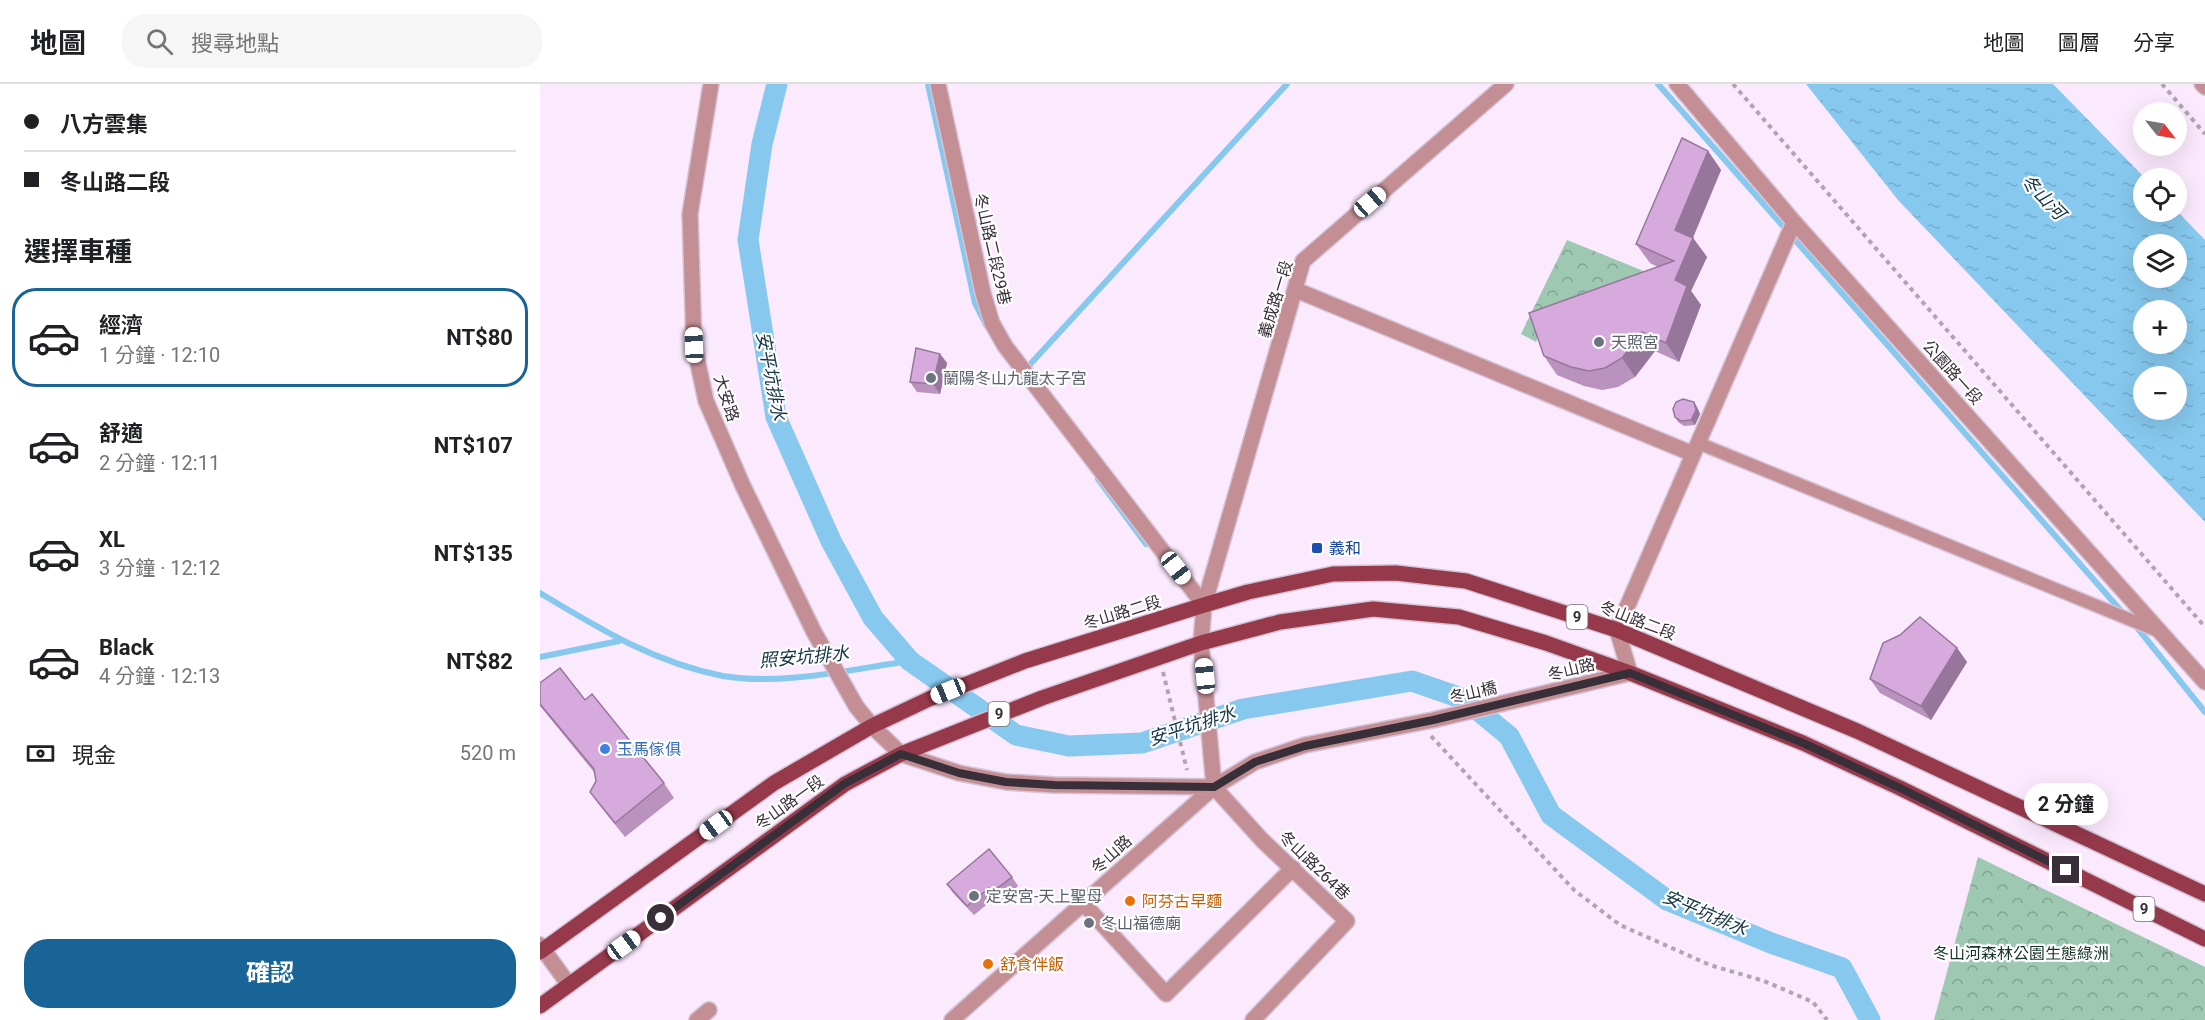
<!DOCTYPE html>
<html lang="zh-TW">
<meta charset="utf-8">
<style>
:root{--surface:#fff;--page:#f6f6f6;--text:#202124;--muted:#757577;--line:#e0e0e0;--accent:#196497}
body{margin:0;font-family:Roboto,"Noto Sans TC",sans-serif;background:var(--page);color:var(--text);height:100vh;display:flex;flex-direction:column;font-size:22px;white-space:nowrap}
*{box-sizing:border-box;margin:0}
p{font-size:20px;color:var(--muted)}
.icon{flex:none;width:33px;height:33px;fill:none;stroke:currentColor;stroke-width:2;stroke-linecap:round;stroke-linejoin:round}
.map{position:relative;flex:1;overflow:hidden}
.details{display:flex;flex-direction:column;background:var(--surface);width:540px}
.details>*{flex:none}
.hud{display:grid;align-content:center;height:132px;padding:0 24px;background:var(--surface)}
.needle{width:39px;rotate:121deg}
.buttons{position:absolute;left:1593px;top:18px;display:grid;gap:12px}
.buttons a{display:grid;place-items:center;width:54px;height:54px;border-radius:50%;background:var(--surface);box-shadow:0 6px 24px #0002;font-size:30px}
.end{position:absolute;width:27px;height:27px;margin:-14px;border:8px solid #382f39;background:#fff;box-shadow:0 0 0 3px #fff}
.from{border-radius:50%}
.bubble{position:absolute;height:42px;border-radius:21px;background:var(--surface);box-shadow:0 6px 24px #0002;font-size:20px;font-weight:700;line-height:42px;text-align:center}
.car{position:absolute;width:18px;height:36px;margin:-18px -9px;border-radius:8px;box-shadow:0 0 4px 2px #0007;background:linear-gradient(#fff 24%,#345 0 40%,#fff 0 76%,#345 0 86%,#fff 0)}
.hud b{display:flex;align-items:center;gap:21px;height:57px;font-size:22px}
.hud b+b{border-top:2px solid var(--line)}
.hud i{width:15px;height:15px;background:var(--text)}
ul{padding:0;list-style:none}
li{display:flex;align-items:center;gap:18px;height:99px;margin:0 12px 9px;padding:0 12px;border:3px solid transparent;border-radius:24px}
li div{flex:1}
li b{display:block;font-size:22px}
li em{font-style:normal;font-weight:700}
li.current{border-color:var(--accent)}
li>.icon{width:54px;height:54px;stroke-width:1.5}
h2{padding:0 24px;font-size:27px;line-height:72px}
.pay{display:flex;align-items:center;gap:15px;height:66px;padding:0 24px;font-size:22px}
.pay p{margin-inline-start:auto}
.cta{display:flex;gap:12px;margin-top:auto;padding:12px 24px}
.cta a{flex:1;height:69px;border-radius:24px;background:var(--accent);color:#fff;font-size:24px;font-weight:700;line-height:69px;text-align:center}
header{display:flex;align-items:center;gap:36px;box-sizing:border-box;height:84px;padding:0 30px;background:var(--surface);border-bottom:2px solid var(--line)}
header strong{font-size:28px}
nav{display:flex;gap:33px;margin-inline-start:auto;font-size:21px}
.search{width:420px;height:54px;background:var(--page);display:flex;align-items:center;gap:15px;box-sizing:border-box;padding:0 21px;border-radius:24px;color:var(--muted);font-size:22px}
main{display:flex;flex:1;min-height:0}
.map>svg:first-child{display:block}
.forest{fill:url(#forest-crowns)}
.water{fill:url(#water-ripples);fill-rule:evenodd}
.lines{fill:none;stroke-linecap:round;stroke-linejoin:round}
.stream{stroke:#86c8ee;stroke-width:6}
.canal{stroke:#86c8ee;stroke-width:21}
.service-casing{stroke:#d4c4d6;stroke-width:15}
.pedestrian-casing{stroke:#d4c4d6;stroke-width:18}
.minor-casing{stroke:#d4c4d6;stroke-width:18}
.tertiary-casing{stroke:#d4c4d6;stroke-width:18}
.primary-casing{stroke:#d4c4d6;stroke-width:18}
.path{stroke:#b2a3b3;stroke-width:4;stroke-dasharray:4.5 4.5;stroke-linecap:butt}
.service{stroke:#c48e95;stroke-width:12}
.pedestrian{stroke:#c48e95;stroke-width:15}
.minor{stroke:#c48e95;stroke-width:15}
.tertiary{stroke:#c48e95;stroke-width:15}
.primary{stroke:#95394b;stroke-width:15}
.wall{fill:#b992be}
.shaded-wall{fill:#96779b}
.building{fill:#d7aadd;stroke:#96779b;stroke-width:1.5}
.route{stroke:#382f39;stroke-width:8}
.worship-dot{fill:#6b7280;stroke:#fdfdfd;stroke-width:2}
.transit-dot{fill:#1a4fb4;stroke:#fdfdfd;stroke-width:2}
.shop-dot{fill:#3f7fe0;stroke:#fdfdfd;stroke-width:2}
.food-dot{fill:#e8710a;stroke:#fdfdfd;stroke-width:2}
.labels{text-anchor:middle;stroke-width:4.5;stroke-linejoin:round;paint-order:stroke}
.shield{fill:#fdfdfd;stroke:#736d74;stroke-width:1.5}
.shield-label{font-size:15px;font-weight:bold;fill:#382f39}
.street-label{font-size:16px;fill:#382f39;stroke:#fdfdfd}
.worship-label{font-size:16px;fill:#5b616d;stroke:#fdfdfd;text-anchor:start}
.transit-label{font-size:16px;fill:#164399;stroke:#fdfdfd;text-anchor:start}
.shop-label{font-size:16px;fill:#366cbe;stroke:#fdfdfd;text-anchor:start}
.food-label{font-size:16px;fill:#c56008;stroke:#fdfdfd;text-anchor:start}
.park-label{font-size:16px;fill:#153526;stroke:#fdfdfd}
.water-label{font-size:18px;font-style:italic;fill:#153444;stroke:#fdfdfd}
</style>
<header>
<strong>地圖</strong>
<div class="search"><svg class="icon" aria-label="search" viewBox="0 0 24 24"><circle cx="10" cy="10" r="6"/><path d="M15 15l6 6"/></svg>搜尋地點</div>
<nav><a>地圖</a><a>圖層</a><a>分享</a></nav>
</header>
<main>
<section class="details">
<div class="hud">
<b><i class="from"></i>八方雲集</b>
<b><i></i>冬山路二段</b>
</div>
<h2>選擇車種</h2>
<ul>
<li class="current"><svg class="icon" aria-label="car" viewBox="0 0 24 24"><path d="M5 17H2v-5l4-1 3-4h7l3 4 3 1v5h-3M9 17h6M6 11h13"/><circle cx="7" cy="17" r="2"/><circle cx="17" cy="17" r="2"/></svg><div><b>經濟</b><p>1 分鐘 · 12:10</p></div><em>NT$80</em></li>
<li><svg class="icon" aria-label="car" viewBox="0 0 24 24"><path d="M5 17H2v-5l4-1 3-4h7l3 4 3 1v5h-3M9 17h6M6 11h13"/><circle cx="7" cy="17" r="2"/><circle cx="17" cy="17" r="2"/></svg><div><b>舒適</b><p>2 分鐘 · 12:11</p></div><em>NT$107</em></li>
<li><svg class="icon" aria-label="car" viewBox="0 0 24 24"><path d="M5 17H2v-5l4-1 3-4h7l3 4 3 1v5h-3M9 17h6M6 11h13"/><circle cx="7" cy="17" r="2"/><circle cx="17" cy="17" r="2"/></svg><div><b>XL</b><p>3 分鐘 · 12:12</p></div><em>NT$135</em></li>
<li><svg class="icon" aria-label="car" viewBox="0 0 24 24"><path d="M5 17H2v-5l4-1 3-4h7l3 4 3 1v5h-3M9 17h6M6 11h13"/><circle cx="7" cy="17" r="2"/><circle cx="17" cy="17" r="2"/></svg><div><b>Black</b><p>4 分鐘 · 12:13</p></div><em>NT$82</em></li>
</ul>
<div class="pay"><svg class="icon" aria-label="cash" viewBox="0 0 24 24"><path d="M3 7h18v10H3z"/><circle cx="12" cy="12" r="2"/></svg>現金<p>520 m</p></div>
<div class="cta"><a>確認</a></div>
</section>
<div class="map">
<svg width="1665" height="936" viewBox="0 0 1665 936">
<defs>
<pattern id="forest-crowns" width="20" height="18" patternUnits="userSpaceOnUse" patternTransform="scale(1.5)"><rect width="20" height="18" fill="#9ec8b2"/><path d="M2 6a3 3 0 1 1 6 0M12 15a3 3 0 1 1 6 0" fill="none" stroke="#82a392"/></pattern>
<pattern id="water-ripples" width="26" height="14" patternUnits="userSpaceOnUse" patternTransform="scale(1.5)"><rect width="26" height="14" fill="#86c8ee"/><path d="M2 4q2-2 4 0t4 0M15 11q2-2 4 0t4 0" fill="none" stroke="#74accd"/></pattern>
</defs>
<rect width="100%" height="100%" fill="#fbe9fd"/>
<!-- forest -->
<path class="forest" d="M1027,156L1116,192L1004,237L996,258L981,250Z
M1438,773L1665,883V936H1394Z"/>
<!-- water -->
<path class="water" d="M1266,0H1513L1605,94L1604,128L1637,127L1665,156V438L1358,116ZM1604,160H1636V194H1604ZM1604,226H1636V260H1604ZM1604,292H1636V326H1604Z"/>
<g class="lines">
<!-- stream -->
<path class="stream" d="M388,0L435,219L446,241
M1118,0L1583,529
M484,287L747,0
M558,395L606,460
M0,509C60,545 113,578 183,592C241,602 312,585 370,577
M1595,541L1665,628
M0,573L79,557"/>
<!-- canal -->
<path class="canal" d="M237,0L222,60L208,156L236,333L291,457L333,534L370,577L476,651L529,662L602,659L703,625L872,597L924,615L969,652L1011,731L1127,816L1231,859L1302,884L1330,936"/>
<defs>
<path id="service" d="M1158,359L1618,547"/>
<path id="pedestrian" d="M543,819L626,910L753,784"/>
<path id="minor" d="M398,0L443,209L452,239L465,262L664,521
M1137,0L1254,138L1665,598
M1662,0L1665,3
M756,206L1153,370
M0,861L29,901
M157,936L169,926
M713,936L807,837L722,756L674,703L715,678L765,661L893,636L1090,589L1077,546L1254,138"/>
<path id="tertiary" d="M171,0L150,130L154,261L166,317L203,402L274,548L316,622L332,642L361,670L419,689L466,698L514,701L674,703
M674,703L661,559L664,521L763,177L966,0
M412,936L674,703"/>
<path id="primary" d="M0,868L234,699L332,642L389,615L485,577L664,521L708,508L793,490L856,489L926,497L1077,546L1317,647L1665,810
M0,922L305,700L361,670L502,614L661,559L740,538L833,525L919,533L1006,559L1090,589L1263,659L1360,704L1665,855"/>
</defs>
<!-- service casing -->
<use href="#service" class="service-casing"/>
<!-- pedestrian casing -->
<use href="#pedestrian" class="pedestrian-casing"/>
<!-- minor casing -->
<use href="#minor" class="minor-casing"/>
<!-- tertiary casing -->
<use href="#tertiary" class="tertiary-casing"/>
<!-- primary casing -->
<use href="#primary" class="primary-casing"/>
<!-- path -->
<path class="path" d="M1193,0L1665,543
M1622,0L1665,50
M623,588L647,686
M891,652L1034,806L1080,841L1170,881L1224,897L1273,918L1287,936"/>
<!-- service -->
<use href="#service" class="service"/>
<!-- pedestrian -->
<use href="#pedestrian" class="pedestrian"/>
<!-- minor -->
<use href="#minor" class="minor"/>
<!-- tertiary -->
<use href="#tertiary" class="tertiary"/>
<!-- primary -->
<use href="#primary" class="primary"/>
</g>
<!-- wall -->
<path class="wall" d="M1168,67L1181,86L1153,154L1167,173L1151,207L1161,221L1139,278L1115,267L1095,293L1078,303L1062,306L1044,302L1017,291L1004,272L1118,183L1110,179L1096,160Z
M400,270L407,279L400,310L377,308L370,298Z
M1157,323L1160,330L1155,341L1144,342L1138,338L1135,333Z
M1417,564L1427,578L1391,636L1340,609L1330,595Z
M0,599L45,616L124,699L134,714L85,753L60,722L50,708L56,697L54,688L0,622Z
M472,793L478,802L459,818L456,813L434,831L413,809L407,800Z"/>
<!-- shaded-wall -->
<path class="shaded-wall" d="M1168,67L1181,86L1148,165L1135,146Z
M1153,154L1167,173L1151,207L1161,221L1139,278L1126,259L1135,196Z
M1102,248L1115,267L1095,293L1082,274Z
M400,270L407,279L400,310L393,300Z
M1154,318L1157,323L1160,330L1155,341L1151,336Z
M1417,564L1427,578L1391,636L1381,622Z"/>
<!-- building -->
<path class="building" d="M1142,54L1168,67L1135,146L1153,154L1135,196L1147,202L1126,259L1102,248L1082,274L1065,284L1049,287L1031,283L1004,272L989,229L1134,177L1096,160Z
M376,264L400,270L393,300L370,298Z
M1143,315L1154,318L1156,326L1151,336L1141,337L1135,333L1133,325L1136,318Z
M1380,533L1417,564L1381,622L1330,595L1343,559L1360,551Z
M20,584L45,616L52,610L124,699L75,739L50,708L56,697L54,685L0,620V599Z
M449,765L472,793L452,808L449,804L427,822L407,800Z"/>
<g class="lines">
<!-- route -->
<path class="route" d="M121,834L304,700L361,670L419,689L466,698L514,701L674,703L715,678L765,662L893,636L1090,589L1263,659L1360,704L1526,786"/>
</g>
<!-- markers -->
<g class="worship-dot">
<circle cx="1059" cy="258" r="6"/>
<circle cx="391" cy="294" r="6"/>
<circle cx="434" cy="812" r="6"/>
<circle cx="549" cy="839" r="6"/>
</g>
<rect class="transit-dot" x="771" y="458" width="12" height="12" rx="3"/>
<circle class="shop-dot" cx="65" cy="665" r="6"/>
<g class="food-dot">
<circle cx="590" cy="817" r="6"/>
<circle cx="448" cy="880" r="6"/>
</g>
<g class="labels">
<!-- shield labels -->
<g class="shield">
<rect x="1026.5" y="521" width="21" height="24" rx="4.5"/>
<rect x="448.5" y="618" width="21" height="24" rx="4.5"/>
<rect x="1593.5" y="813" width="21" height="24" rx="4.5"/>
</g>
<g class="shield-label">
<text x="1037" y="538">9</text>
<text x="459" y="635">9</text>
<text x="1604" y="830">9</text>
</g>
<!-- street labels -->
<g class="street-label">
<text transform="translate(453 165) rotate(77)" y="6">冬山路二段29巷</text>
<text transform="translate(735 215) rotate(-73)" y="6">義成路一段</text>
<text transform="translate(1413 288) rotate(48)" y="6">公園路一段</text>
<text transform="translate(187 314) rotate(72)" y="6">大安路</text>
<text transform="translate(582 528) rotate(-17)" y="6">冬山路二段</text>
<text transform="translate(1098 536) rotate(21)" y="6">冬山路二段</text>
<text transform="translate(1031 585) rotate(-14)" y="6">冬山路</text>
<text transform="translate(933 608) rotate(-13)" y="6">冬山橋</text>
<text transform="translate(249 718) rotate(-36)" y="6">冬山路一段</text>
<text transform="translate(571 770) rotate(-42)" y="6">冬山路</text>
<text transform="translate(775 781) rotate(44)" y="6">冬山路264巷</text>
</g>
<!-- worship labels -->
<g class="worship-label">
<text x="1071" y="264">天照宮</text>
<text x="403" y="300">蘭陽冬山九龍太子宮</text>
<text x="446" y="818">定安宮-天上聖母</text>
<text x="561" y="845">冬山福德廟</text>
</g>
<!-- transit labels -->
<g class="transit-label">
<text x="789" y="470">義和</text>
</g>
<!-- shop labels -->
<g class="shop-label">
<text x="77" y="671">玉馬傢俱</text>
</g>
<!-- food labels -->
<g class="food-label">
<text x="602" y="823">阿芬古早麵</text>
<text x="460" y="886">舒食伴飯</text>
</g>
<!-- park labels -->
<g class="park-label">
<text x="1481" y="875">冬山河森林公園生態綠洲</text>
</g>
<!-- water labels -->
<g class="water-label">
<text transform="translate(1503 113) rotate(46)" y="6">冬山河</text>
<text transform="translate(231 292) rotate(79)" y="6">安平坑排水</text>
<text transform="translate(264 573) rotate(-5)" y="6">照安坑排水</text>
<text transform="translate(652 642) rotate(-18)" y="6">安平坑排水</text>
<text transform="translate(1165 829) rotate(23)" y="6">安平坑排水</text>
</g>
</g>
</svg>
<div class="buttons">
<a><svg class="needle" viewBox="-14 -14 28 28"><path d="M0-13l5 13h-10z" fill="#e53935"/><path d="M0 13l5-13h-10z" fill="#757577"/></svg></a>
<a><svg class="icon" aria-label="locate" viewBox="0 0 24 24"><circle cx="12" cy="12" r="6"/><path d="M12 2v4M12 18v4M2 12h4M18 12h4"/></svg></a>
<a><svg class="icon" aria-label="layers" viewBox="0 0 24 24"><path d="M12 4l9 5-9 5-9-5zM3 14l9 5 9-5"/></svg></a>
<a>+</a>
<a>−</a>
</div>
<i class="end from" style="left:121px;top:834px"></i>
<i class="end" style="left:1526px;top:786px"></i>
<div class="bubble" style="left:1484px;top:699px;width:84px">2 分鐘</div>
<i class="car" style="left:830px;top:118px;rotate:49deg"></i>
<i class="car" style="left:154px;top:261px;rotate:358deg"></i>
<i class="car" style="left:636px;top:484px;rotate:142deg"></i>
<i class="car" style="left:665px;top:592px;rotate:354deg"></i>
<i class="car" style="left:408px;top:607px;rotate:248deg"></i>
<i class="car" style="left:176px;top:741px;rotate:234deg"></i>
<i class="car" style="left:84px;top:861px;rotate:54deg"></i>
</div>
</main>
